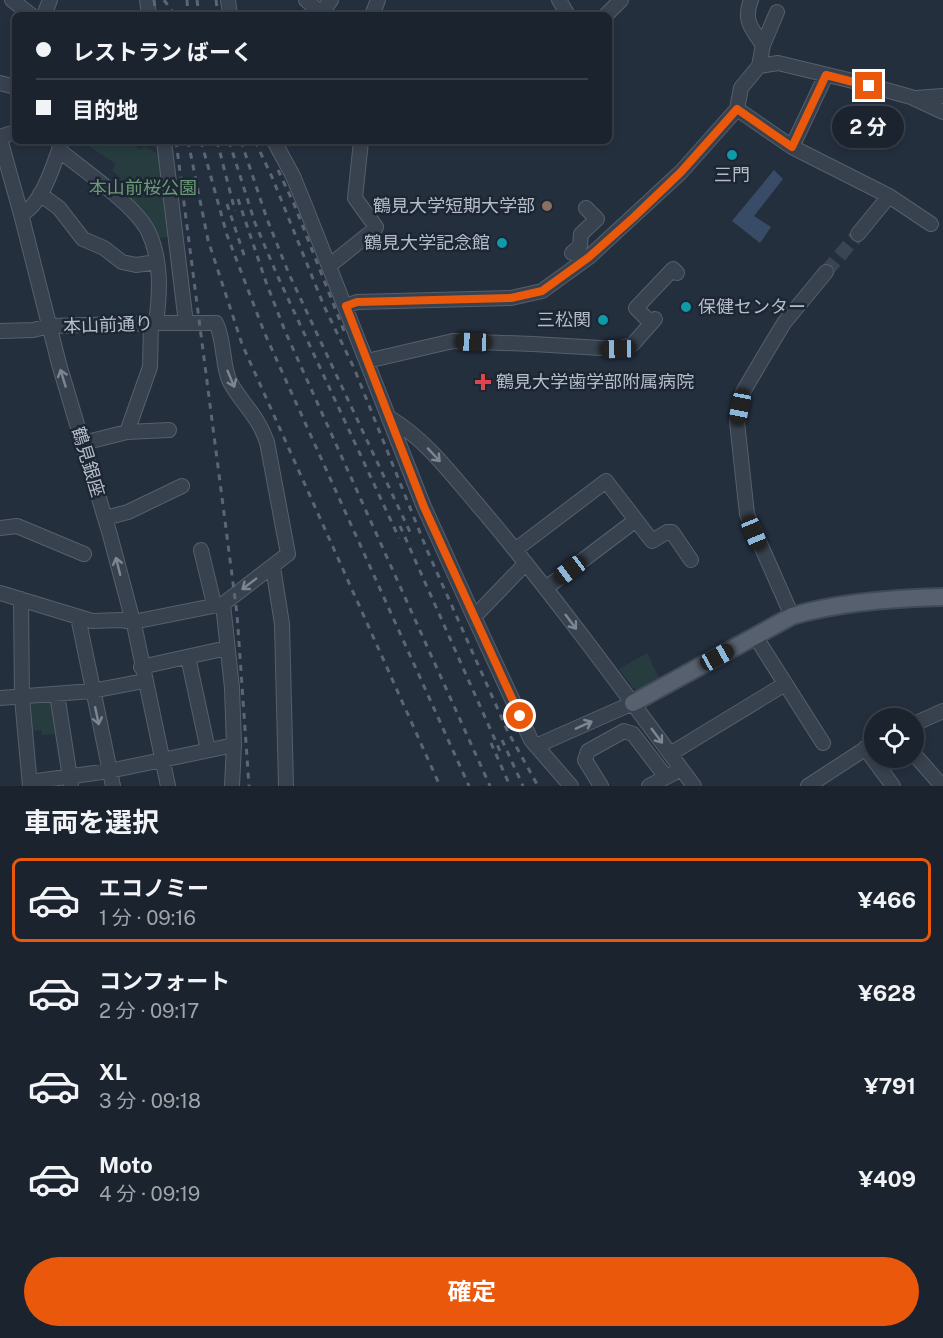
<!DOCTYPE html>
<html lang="ja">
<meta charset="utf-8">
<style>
:root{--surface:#1b232e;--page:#242b36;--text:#f1f3f6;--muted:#a0a4aa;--line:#39404a;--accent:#ea580c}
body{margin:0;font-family:"Public Sans","Noto Sans JP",sans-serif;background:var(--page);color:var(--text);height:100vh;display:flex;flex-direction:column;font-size:22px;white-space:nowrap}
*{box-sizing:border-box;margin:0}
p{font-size:20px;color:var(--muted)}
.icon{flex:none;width:33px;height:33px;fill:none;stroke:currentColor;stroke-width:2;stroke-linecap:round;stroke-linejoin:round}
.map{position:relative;height:786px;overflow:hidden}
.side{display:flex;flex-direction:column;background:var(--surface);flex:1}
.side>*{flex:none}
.banner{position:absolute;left:12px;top:12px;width:600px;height:132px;border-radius:9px;box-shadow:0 3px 9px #0003,0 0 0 2px var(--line);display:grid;align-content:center;height:132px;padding:0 24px;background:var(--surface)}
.buttons{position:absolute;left:864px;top:708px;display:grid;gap:12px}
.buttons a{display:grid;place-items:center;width:60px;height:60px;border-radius:50%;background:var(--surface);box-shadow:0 3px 9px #0003,0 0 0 2px var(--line);font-size:30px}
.end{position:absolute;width:27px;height:27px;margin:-14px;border:8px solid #ea580c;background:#fff;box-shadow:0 0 0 3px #fff}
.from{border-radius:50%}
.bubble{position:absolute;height:42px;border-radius:21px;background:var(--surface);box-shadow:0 3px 9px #0003,0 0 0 2px var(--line);font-size:20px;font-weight:700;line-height:42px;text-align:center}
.car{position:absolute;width:18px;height:36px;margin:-18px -9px;border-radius:8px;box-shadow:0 0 4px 2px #0007;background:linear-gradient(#222 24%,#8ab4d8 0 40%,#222 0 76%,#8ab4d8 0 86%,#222 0)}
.banner b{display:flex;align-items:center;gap:21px;height:57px;font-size:22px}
.banner b+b{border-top:2px solid var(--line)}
.banner i{width:15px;height:15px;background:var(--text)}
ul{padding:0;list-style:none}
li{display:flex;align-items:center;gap:18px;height:84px;margin:0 12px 9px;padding:0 12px;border:3px solid transparent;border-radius:9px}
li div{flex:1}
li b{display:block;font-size:22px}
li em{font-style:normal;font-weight:700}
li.on{border-color:var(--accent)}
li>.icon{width:54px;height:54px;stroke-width:1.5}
h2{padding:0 24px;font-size:27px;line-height:72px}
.action{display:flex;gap:12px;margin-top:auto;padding:12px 24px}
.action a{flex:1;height:69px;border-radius:36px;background:var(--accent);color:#fff;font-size:24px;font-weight:700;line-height:69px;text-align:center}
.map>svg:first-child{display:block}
.green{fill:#263c3f}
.water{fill:#394c67}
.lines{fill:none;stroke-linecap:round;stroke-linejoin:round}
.minor-tunnel{stroke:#3a4453;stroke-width:14;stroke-dasharray:14 7;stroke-linecap:butt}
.minor-casing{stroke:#565f6c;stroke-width:16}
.major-casing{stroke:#414a57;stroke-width:20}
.minor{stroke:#38414e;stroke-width:14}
.major{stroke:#56606e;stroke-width:16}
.rail{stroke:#5a6575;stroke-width:3;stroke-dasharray:6 6;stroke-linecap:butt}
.oneway{stroke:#7c8592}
.route{stroke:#ea580c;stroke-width:8}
.culture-dot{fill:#0f9aa8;stroke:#1d2633;stroke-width:2}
.education-dot{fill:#8d6e63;stroke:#1d2633;stroke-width:2}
.health-dot{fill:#e0444e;stroke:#1d2633;stroke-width:2}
.labels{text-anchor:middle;stroke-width:5;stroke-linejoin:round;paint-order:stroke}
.poi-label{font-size:18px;fill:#b4bcc9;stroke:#1d2633;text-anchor:end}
.park-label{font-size:18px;fill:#6b9a76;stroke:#1d2633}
.street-label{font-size:18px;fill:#b4bcc9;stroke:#1d2633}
</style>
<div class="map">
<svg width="943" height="786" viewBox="0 0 943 786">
<rect width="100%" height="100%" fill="#242f3e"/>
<!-- green -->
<path class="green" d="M81,141H126L141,150L144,146L161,156L173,236L154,239L113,191L121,179L112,170L116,164Z
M647,653L659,678L640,689H634L619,669Z
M56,698L60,734L42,735L41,730L31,731L29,701Z"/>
<!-- water -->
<path class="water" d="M774,170L783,179L754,216L771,227L760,243L732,221Z"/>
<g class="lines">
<!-- minor-tunnel -->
<path class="minor-tunnel" d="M826,272L858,234"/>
<defs>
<path id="minor" d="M12,0L31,15
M147,0L149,15
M228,0L230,15
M306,0L321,13L331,0
M559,0L568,15
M751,0C743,20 751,28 763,45L759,66
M44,15L50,0
M372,15L378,0
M606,15L621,0
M763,45L777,12
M0,83L15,87
M916,98L943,96
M737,109L792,147L889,196L931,224
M0,137L15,132
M0,139L21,214L59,364L110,535L135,629L168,786
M164,141L186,323
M274,141L293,176L304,203L424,507L474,617L531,740L571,786
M792,147L826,75
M59,150C83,170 134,204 148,231C162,260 160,293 156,323
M40,194L59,208L83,239L104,248L122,262L136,265L157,262
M586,208L597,219L581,234L580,246L572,253L589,257
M21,214C42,206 55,161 62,141
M858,234L889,196
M329,266L375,229L376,227L355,198L361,141
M346,306L357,302L511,298L542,291L589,257L681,172L737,109L741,88L759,66L778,63L857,82L911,97L943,112
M651,323L636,308L673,269L677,273
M0,331L33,330L49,326L156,323H216C225,341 222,367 230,382C243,405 258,416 267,442L288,554L223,604L133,622L121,620L92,621L0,593
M367,361L453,341L533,344L618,349L633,344L655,319
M390,418C428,441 454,478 483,511C557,599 625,693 694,786
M127,432L150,367L151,323
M83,443L127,432L169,430
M105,518L128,512L182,486
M0,528L17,526L84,554
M201,550L214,604
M515,550L606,481L652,541L667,532H672L691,560
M273,567L282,624L286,786
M546,588L636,520
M21,599L22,698L30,786
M223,604L232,688L234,745L232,786
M792,616L747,514L737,422L743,392L760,363L784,323L826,272
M78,617L113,786
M474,617L526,563
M755,636L823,743
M188,657L208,750
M141,667L227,648
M57,694L71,784
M0,698L92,691L144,681
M914,724L943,711
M536,746L633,703
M865,748L893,786
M670,754L785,684
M914,754L942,786
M30,782L109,771L234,745
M601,786L585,760L588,751L624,731L633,734L666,777
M649,786L674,773
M808,786L874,743"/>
<path id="major" d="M633,703L792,616C836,603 897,598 943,597"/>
</defs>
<!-- minor casing -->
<use href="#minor" class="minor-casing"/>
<!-- major casing -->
<use href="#major" class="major-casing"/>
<!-- minor -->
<use href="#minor" class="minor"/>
<!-- major -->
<use href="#major" class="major"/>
<!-- rail -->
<path class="rail" d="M154,0L156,15
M164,0L175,15
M187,0L188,15
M197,0L199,15
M216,0L218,15
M176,141L237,614L249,786
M188,141L208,240L242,344L440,786
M201,141L227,235L265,334L469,786
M217,141L235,211
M229,141L255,223L278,277L399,538
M241,141L267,219L289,274L410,532
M255,141L272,177L324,306L354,368L427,550L508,732L538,786
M278,170L294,204L344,331
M238,199L266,282L285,331L490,786
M227,204L245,258
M400,526L500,751
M502,740L523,786
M491,743L510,786"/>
</g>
<!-- one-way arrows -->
<defs><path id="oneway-shaft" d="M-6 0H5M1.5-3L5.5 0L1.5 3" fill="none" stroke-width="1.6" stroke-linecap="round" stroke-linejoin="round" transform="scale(1.5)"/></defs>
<g class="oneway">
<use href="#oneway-shaft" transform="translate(63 378) rotate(-107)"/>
<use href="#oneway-shaft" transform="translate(231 379) rotate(67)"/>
<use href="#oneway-shaft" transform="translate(434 455) rotate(47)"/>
<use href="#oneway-shaft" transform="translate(118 566) rotate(-104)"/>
<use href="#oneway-shaft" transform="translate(249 584) rotate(143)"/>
<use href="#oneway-shaft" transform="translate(571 622) rotate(53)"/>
<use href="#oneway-shaft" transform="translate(97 716) rotate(78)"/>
<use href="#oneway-shaft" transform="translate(584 725) rotate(-24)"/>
<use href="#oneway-shaft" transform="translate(657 736) rotate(53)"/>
</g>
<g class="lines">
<!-- route -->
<path class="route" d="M520,716L424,507L346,306L357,302L511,298L542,291L589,257L634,217L681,172L737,109L792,147L826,75L869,86"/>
</g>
<!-- markers -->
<g class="culture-dot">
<circle cx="732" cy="155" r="6"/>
<circle cx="502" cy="243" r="6"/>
<circle cx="686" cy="307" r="6"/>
<circle cx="603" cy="320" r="6"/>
</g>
<circle class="education-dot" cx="547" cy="206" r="6"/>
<path class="health-dot" d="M480 373h6v6h6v6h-6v6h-6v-6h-6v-6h6z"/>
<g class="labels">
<!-- poi labels -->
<g class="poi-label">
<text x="732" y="181" text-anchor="middle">三門</text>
<text x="535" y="212">鶴見大学短期大学部</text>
<text x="490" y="249">鶴見大学記念館</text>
<text x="698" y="313" text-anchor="start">保健センター</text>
<text x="591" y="326">三松関</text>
<text x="496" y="388" text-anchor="start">鶴見大学歯学部附属病院</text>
</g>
<!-- park labels -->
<g class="park-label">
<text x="143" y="194">本山前桜公園</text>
</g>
<!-- street labels -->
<g class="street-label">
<text transform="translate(108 325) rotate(-2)" y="6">本山前通り</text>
<text transform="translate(88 462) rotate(73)" y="6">鶴見銀座</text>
</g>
</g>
</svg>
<div class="buttons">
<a><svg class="icon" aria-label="locate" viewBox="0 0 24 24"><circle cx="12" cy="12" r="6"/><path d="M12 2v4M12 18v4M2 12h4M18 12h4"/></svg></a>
</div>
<i class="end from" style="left:520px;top:716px"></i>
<i class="end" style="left:869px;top:86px"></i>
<div class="bubble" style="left:832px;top:106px;width:72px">2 分</div>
<i class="car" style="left:473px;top:342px;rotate:272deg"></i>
<i class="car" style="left:618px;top:349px;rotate:269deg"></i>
<i class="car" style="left:740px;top:407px;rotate:191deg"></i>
<i class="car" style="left:754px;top:533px;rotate:158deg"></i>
<i class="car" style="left:570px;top:570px;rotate:233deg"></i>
<i class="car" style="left:717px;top:657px;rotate:61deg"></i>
<div class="banner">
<b><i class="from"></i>レストラン ばーく</b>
<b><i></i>目的地</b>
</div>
</div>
<section class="side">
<h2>車両を選択</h2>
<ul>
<li class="on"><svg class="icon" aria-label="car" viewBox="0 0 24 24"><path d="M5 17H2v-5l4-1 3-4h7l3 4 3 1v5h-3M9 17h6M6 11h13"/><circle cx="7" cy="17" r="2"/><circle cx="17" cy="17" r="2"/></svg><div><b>エコノミー</b><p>1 分 · 09:16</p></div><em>¥466</em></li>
<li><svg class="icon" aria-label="car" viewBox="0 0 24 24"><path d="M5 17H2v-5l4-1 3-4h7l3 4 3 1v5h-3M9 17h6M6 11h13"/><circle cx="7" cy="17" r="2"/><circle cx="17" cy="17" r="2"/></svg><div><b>コンフォート</b><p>2 分 · 09:17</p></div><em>¥628</em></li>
<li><svg class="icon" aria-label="car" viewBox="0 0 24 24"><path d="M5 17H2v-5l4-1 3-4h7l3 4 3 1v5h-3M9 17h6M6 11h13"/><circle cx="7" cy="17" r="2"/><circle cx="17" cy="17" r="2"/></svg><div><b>XL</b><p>3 分 · 09:18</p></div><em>¥791</em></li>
<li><svg class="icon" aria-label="car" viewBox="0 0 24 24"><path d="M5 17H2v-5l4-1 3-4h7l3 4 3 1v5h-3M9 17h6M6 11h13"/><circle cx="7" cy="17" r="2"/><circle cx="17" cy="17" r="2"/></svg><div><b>Moto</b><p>4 分 · 09:19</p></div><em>¥409</em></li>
</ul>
<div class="action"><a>確定</a></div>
</section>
